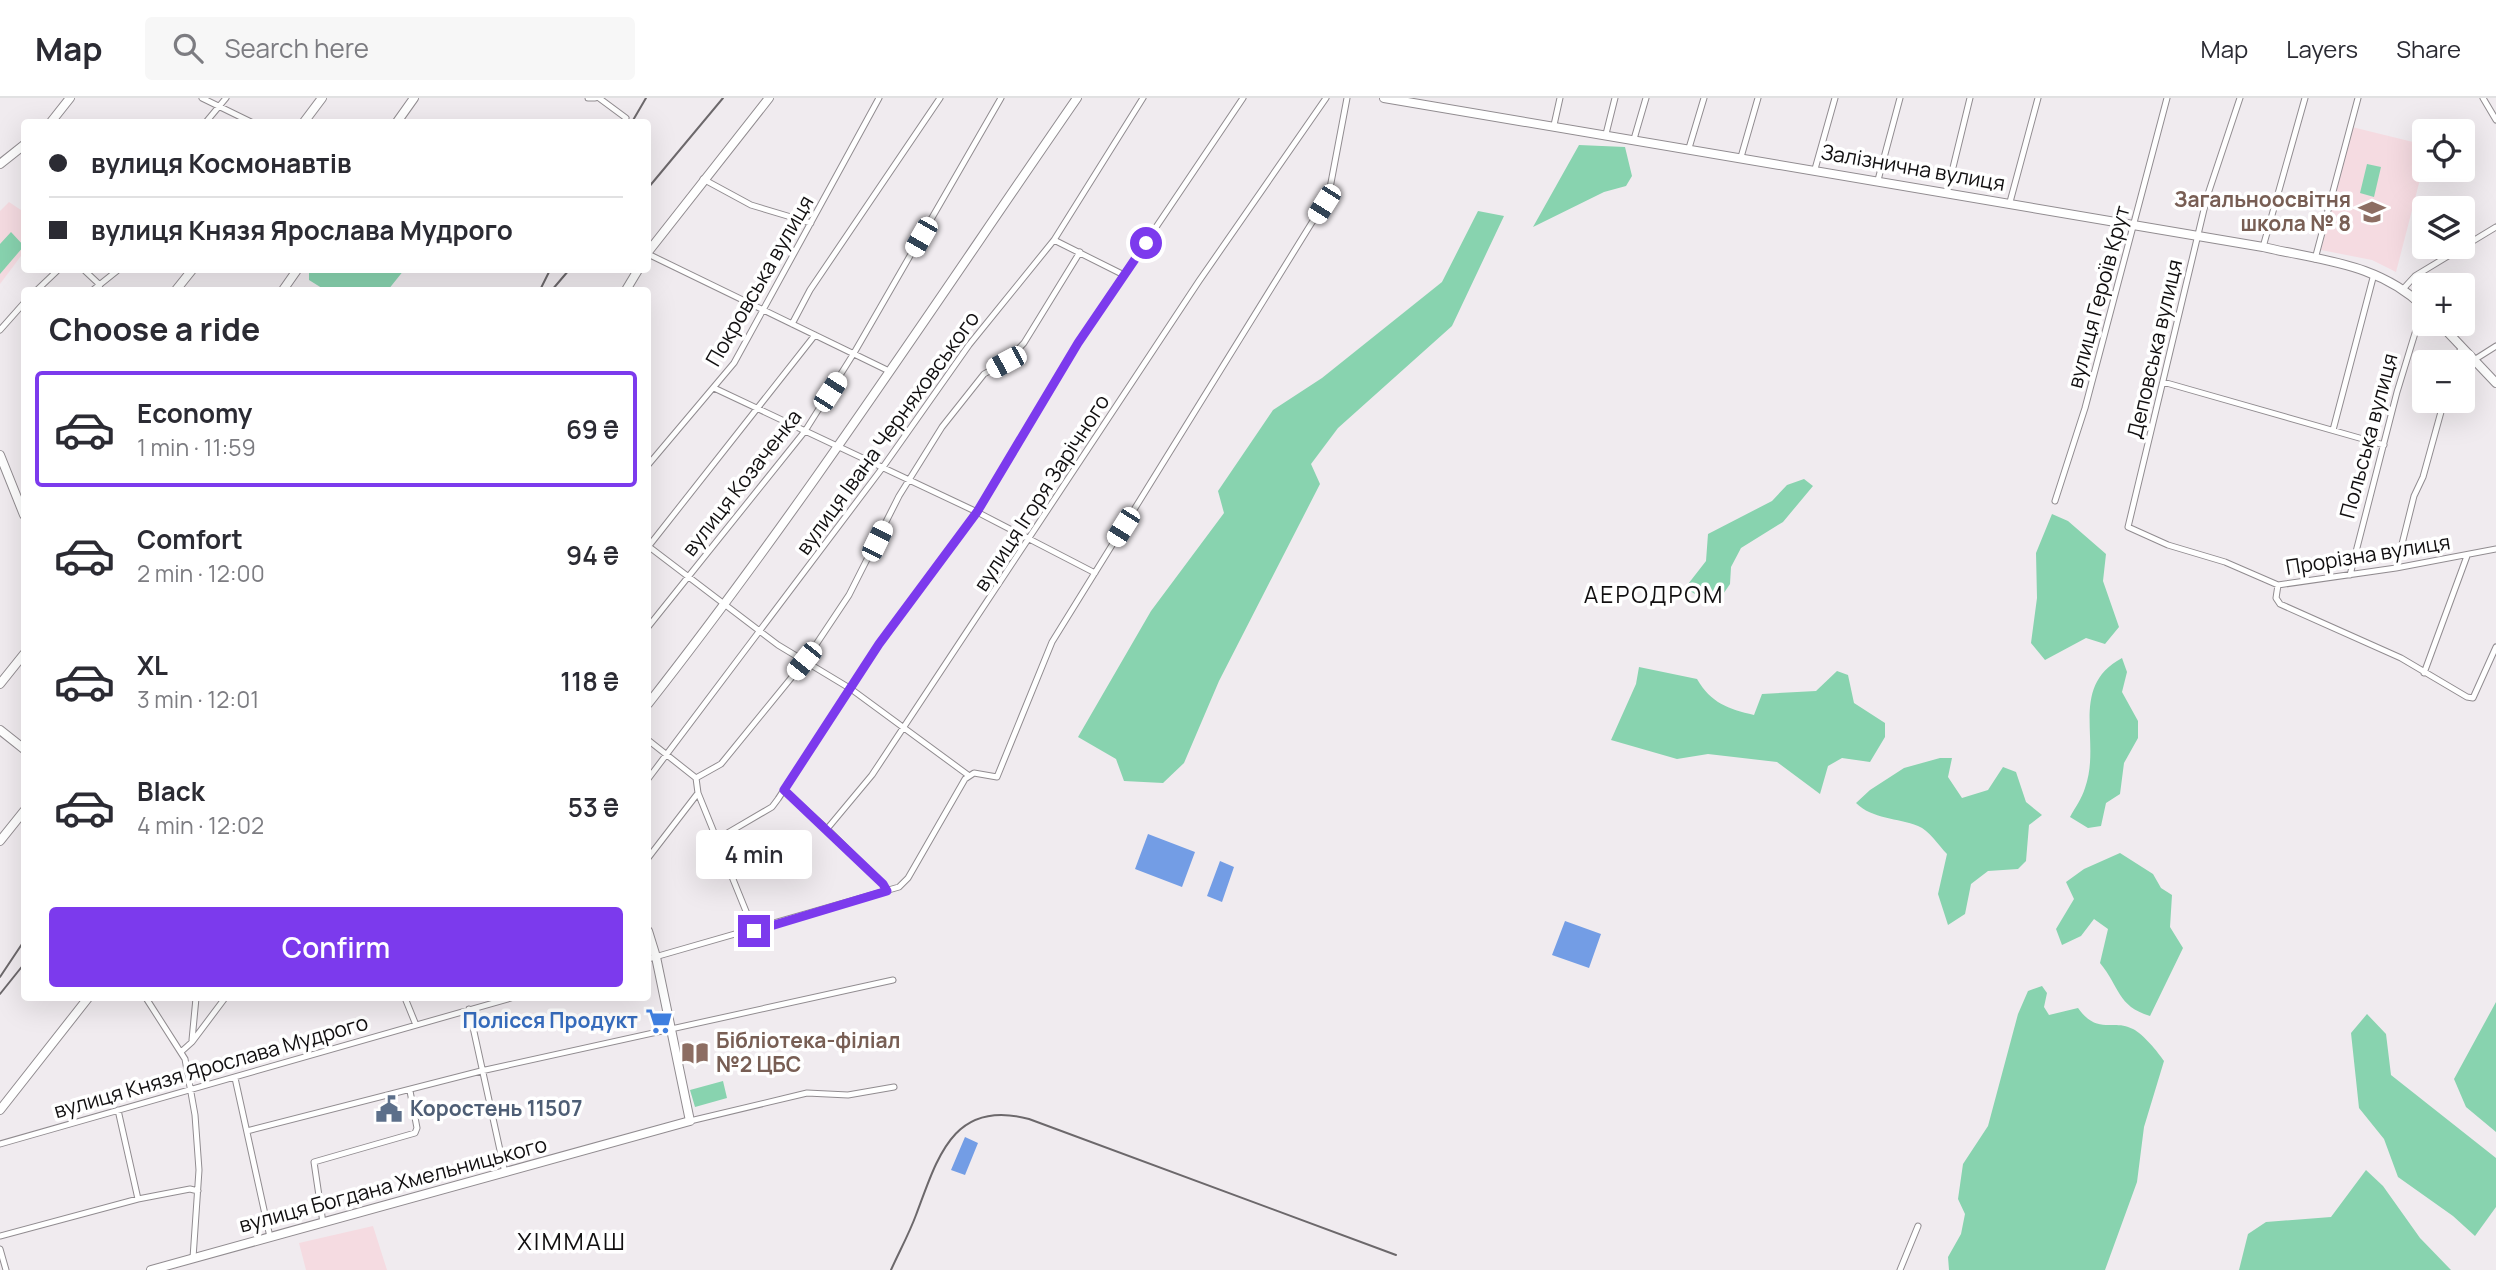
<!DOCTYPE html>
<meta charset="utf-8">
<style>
:root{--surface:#fff;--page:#f7f7f7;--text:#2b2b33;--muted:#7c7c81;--line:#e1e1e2;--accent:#7c3aed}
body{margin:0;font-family:Manrope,sans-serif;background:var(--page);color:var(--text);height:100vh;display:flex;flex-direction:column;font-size:26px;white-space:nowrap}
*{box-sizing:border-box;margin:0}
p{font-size:23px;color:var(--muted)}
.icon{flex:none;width:38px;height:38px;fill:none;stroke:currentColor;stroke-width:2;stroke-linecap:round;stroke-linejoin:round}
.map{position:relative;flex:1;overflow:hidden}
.side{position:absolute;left:21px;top:189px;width:630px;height:714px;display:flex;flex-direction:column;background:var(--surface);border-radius:7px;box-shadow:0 7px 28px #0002}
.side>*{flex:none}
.hud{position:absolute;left:21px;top:21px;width:630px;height:154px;border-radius:7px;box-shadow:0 7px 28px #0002;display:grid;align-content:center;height:154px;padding:0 28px;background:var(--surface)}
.tools{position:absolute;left:2412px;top:21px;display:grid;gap:14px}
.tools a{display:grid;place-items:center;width:63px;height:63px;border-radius:7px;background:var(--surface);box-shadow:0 7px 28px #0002;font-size:35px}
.end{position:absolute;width:32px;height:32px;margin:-16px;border:9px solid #7c3aed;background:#fff;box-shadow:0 0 0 4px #fff}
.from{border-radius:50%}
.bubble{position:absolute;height:49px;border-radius:7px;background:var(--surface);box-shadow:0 7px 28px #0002;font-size:23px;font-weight:600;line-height:49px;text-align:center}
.car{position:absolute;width:21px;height:42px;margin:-21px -10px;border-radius:9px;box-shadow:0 0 5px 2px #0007;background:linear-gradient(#fff 24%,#345 0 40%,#fff 0 76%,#345 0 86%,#fff 0)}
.hud b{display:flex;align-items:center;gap:24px;height:66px;font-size:26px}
.hud b+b{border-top:2px solid var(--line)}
.hud i{width:18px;height:18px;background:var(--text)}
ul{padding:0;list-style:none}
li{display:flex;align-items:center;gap:21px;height:116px;margin:0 14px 10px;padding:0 14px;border:4px solid transparent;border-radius:7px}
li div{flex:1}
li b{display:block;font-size:26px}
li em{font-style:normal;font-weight:600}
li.active{border-color:var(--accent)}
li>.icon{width:63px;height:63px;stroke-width:1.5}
h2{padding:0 28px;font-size:32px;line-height:84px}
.cta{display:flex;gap:14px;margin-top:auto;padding:14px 28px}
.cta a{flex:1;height:80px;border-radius:7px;background:var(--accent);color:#fff;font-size:28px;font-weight:600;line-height:80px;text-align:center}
header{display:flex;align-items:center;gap:42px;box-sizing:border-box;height:98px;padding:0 35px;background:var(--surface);border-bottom:2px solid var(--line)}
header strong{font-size:33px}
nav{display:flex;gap:38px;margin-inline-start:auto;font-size:24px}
.search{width:490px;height:63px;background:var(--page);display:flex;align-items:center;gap:18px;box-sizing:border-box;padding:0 24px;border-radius:7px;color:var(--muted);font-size:26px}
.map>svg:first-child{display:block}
.education{fill:#f5dbe1}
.green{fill:#88d3af}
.water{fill:#739de5}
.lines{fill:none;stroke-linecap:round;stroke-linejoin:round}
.street-casing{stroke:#918c90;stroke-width:7}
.secondary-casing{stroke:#918c90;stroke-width:10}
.street{stroke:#fff;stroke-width:5}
.secondary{stroke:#fff;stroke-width:8}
.rail{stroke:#6c686b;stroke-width:2}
.route{stroke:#7c3aed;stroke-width:9}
.labels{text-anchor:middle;stroke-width:7;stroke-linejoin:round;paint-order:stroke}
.street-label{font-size:21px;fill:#110f10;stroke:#fff}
.education-label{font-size:21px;font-weight:bold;fill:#785e54;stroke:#fff;text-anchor:end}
.shop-label{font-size:21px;font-weight:bold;fill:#366cbe;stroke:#fff;text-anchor:end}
.service-label{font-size:21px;font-weight:bold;fill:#4e5e75;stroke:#fff;text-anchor:start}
.neighbourhood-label{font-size:23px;letter-spacing:2px;fill:#110f10;stroke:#fff}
.quarter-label{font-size:24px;letter-spacing:2px;fill:#110f10;stroke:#fff}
</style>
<header>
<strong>Map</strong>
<div class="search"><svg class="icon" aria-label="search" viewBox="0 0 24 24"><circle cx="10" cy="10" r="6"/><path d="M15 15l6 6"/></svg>Search here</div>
<nav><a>Map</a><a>Layers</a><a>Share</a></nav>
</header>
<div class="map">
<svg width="2496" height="1172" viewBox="0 0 2496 1172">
<rect width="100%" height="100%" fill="#f0ebef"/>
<!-- education -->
<path class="education" d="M2352,29L2413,44L2424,66L2396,174L2372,162L2321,152Z
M9,104L24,114V154L0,186V113Z
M373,1128L387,1172H306L299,1145Z"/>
<!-- green -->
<path class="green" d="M1579,47L1625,49L1632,78L1626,88L1604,94L1533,129Z
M2367,66L2381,69L2374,99L2360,95Z
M1478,113L1504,118L1452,228L1338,330L1311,366L1320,386L1219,583L1184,665L1163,685L1124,683L1116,661L1078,639L1151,513L1224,415L1218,393L1273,312L1322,280L1442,184Z
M11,134L24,148L0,176V146Z
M309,172H404L388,192H325L309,182Z
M1804,381L1813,388L1783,424L1741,450L1731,469L1730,486L1715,508L1685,490L1706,463L1708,436L1772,403L1787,387Z
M2052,416L2068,423L2106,456L2103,483L2119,529L2105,546L2086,540L2045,562L2031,545L2037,500L2036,455Z
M2122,560L2127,574L2122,594L2138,623V640L2124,665L2120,696L2106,705L2101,728L2088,730L2070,719C2075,710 2082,700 2085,690C2102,643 2068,589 2122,560Z
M1639,569L1697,581C1711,605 1728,611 1754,617L1762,596L1816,593L1837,573L1848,577L1854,605L1885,625V639L1870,664L1842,660L1828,668L1820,696L1777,664L1708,656L1677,661L1611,642L1636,586Z
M1940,660H1952L1948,679L1962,700L1988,692L2003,669L2016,674L2026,704L2042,717L2029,727L2026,763L2018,771L1988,773L1971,786L1965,816L1948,827L1938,796L1947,756C1939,748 1929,732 1918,728C1898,720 1872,721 1856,705L1870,692L1904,670Z
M2120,755L2153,776L2161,790L2172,797L2170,829L2183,850L2150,918C2117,908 2120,889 2100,865L2108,831L2094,821L2081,838L2062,847L2056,831L2074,801L2066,784L2084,771Z
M2042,888L2047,895L2044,909L2049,917L2078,910C2098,938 2113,920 2133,931C2143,936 2158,954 2164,963L2144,1029L2137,1084L2105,1172H1949L1948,1159L1961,1136L1965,1116L1958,1101L1963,1066L1988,1028L2018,916L2028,893Z
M2496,904V1034L2466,1009L2454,981Z
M2367,916L2386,936L2391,977L2496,1060V1109L2475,1138L2453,1118L2398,1079L2384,1041L2359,1010L2351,935Z
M723,983L727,1000L695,1009L690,992Z
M2366,1072L2383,1088L2420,1140L2451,1172H2239L2248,1136L2266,1124L2331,1119Z"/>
<!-- water -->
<path class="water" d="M1148,736L1195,754L1182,789L1135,771Z
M1220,763L1234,769L1222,804L1207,798Z
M1565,823L1601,836L1589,870L1552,857Z
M965,1039L978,1045L965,1077L951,1072Z"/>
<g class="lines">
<defs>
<path id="street" d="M202,0L251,24
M588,0H595
M599,0L626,20
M2240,0L2207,99L2128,429L2168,447L2225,464L2278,487L2396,470L2496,451
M2483,0L2496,22
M206,24L226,0
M1554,27L1560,0
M1606,36L1615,0
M1634,41L1646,0
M1689,50L1704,0
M1741,59L1758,0
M1815,71L1835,0
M703,81L751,107L811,125
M1878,82L1900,0
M1947,94L1970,0
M2010,104L2038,0
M1054,142L1124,177
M2263,149L2305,0
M648,156L889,273
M2315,161L2358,0
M84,172L100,187
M2404,190L2415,178L2496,129
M37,192L58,172
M93,192L118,172
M792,226L810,192L940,0
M0,232L24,205
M2474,262L2496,248
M2455,264L2462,248
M2163,284L2384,347
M714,290L977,414L1095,475
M2333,332L2374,176
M648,367L734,265L879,0
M2055,403L2085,310L2167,0
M648,448L778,547L851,591L968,677
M648,449L815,237
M2396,470L2414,398L2423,379L2444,303
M2350,477L2397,294L2423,209
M2278,487L2276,500L2280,506L2401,560L2467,599L2473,600L2496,549
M648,529L805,333L854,255L1001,0
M2424,575L2467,458
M648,642L696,680
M648,681L883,369L969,247L1054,142L1143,0
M784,692L827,731
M698,695L754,833
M719,740L772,709L778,701L879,546L977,414L1078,245L1243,0
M648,760L698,695L696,680L721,666L805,563L849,497L899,398L942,329L984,276L1006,264L1024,245L1080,154
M887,793L883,786L827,731L872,677L1199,183L1326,0
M648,861L899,789L908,780L965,681L974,675L997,679L1052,544L1324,105L1330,90L1347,0
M146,900L185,961L195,1017L199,1072L193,1160
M405,900L416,927
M469,911L505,1075
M192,942L196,900
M182,953L192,944L225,900
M235,980L270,1139
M118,1012L138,1101
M690,1023L807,995L848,997L894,989
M247,1033L481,973L893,882
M0,1046L511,900
M323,1125L314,1064L415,1035L417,1030L410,993
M0,1138L138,1101L190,1091L198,1093
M0,1151L6,1172
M1900,1172L1918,1128"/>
<path id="secondary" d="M1384,0L2263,149C2323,163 2378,165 2424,209
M51,24L70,0
M304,24L322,0
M397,24L414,0
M0,66L24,47
M648,154L769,0
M176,192L192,172
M283,192L297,172
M626,192L638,172
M2440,226L2496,285
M0,357L24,417
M0,586L24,556
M648,606C801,411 936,204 1077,0
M0,632L24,651
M0,743L24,713
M0,1012L88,900
M151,1172L690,1023L656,859L648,833"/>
</defs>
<!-- street casing -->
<use href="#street" class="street-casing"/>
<!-- secondary casing -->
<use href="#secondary" class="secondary-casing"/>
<!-- street -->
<use href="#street" class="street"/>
<!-- secondary -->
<use href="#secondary" class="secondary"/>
<!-- rail -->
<path class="rail" d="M632,24L646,0
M648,90L723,0
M540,192L550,172
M552,192L569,172
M0,879L24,843
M0,896L24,866
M891,1172C899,1154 909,1136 916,1117C937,1062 952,1000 1029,1021L1396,1157"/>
</g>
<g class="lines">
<!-- route -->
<path class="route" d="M754,833L887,793L883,786L784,692L879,546L977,414L1078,245L1146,145"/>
</g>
<!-- icons -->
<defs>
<symbol id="school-bare" viewBox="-9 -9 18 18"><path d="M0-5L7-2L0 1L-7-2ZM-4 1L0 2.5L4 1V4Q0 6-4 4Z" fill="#8d6e63" stroke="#fff" stroke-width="2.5" paint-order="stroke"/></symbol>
<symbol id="supermarket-bare" viewBox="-9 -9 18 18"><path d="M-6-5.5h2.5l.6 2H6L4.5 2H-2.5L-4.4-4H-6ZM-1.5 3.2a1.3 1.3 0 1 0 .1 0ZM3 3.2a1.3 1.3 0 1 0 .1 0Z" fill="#3f7fe0" stroke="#fff" stroke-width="2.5" paint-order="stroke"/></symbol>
<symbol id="library-bare" viewBox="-9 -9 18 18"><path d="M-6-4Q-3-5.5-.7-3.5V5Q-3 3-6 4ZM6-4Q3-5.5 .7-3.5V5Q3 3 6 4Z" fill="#8d6e63" stroke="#fff" stroke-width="2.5" paint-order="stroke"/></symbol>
<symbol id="civic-bare" viewBox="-9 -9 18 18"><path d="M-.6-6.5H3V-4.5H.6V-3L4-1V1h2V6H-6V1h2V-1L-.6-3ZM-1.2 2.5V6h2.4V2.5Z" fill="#5c6f8a" stroke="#fff" stroke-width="2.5" paint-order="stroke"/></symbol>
</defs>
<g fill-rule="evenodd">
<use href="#school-bare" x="2353" y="95" width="38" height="38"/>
<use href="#supermarket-bare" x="640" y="904" width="38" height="38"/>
<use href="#library-bare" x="676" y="936" width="38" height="38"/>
<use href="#civic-bare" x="370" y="992" width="38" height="38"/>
</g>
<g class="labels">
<!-- street labels -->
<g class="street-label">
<text transform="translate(1913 70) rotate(10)" y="7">Залізнична вулиця</text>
<text transform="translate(760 183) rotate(-60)" y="7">Покровська вулиця</text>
<text transform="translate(2099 199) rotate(-75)" y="7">вулиця Героїв Крут</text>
<text transform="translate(2155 251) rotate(-77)" y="7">Деповська вулиця</text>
<text transform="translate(888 335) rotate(-54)" y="7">вулиця Івана Черняховського</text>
<text transform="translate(2369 338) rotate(-75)" y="7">Польська вулиця</text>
<text transform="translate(742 385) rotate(-52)" y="7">вулиця Козаченка</text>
<text transform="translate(1042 395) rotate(-57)" y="7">вулиця Ігоря Зарічного</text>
<text transform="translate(2368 457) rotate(-9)" y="7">Прорізна вулиця</text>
<text transform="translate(211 969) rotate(-16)" y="7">вулиця Князя Ярослава Мудрого</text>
<text transform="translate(393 1087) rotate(-15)" y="7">вулиця Богдана Хмельницького</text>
</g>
<!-- education labels -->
<g class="education-label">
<text x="2351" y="109">Загальноосвітня<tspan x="2351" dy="24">школа № 8</tspan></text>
<text x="716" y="950" text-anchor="start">Бібліотека-філіал<tspan x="716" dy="24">№2 ЦБС</tspan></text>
</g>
<!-- shop labels -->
<g class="shop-label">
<text x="638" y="930">Полісся Продукт</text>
</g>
<!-- service labels -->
<g class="service-label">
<text x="410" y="1018">Коростень 11507</text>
</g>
<!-- neighbourhood labels -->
<g class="neighbourhood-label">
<text x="1654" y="505">АЕРОДРОМ</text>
</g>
<!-- quarter labels -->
<g class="quarter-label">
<text x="572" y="1152">ХІММАШ</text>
</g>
</g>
</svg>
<div class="tools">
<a><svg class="icon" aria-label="locate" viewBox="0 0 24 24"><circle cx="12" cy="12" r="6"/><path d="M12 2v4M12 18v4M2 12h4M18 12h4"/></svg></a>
<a><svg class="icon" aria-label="layers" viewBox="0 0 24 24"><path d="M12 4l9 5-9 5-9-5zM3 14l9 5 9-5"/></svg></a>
<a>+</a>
<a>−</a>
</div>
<i class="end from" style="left:1146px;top:145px"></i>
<i class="end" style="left:754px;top:833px"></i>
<div class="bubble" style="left:696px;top:732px;width:116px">4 min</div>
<i class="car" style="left:1324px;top:106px;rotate:212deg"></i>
<i class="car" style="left:921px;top:139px;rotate:210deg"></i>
<i class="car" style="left:1006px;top:264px;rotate:242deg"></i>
<i class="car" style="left:830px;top:294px;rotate:33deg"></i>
<i class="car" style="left:1123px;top:429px;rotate:212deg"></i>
<i class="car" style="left:877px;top:443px;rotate:26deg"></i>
<i class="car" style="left:804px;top:563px;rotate:219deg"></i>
<div class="hud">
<b><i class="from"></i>вулиця Космонавтів</b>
<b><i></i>вулиця Князя Ярослава Мудрого</b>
</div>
<section class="side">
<h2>Choose a ride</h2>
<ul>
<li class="active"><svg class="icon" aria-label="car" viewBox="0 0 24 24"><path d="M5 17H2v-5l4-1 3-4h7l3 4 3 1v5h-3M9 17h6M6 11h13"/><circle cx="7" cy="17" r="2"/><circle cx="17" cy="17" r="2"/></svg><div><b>Economy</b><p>1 min · 11:59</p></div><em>69 ₴</em></li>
<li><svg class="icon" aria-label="car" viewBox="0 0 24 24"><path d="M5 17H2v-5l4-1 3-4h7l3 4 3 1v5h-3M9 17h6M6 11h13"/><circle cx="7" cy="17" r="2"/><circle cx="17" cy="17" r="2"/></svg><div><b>Comfort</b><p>2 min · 12:00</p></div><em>94 ₴</em></li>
<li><svg class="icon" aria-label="car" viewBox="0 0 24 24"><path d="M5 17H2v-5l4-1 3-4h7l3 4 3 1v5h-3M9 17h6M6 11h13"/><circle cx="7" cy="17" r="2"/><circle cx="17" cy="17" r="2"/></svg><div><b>XL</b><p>3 min · 12:01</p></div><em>118 ₴</em></li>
<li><svg class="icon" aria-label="car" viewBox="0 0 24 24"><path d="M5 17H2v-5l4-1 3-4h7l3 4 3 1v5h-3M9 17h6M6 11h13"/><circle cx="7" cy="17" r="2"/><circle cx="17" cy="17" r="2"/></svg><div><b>Black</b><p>4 min · 12:02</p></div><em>53 ₴</em></li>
</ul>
<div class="cta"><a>Confirm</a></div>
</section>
</div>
